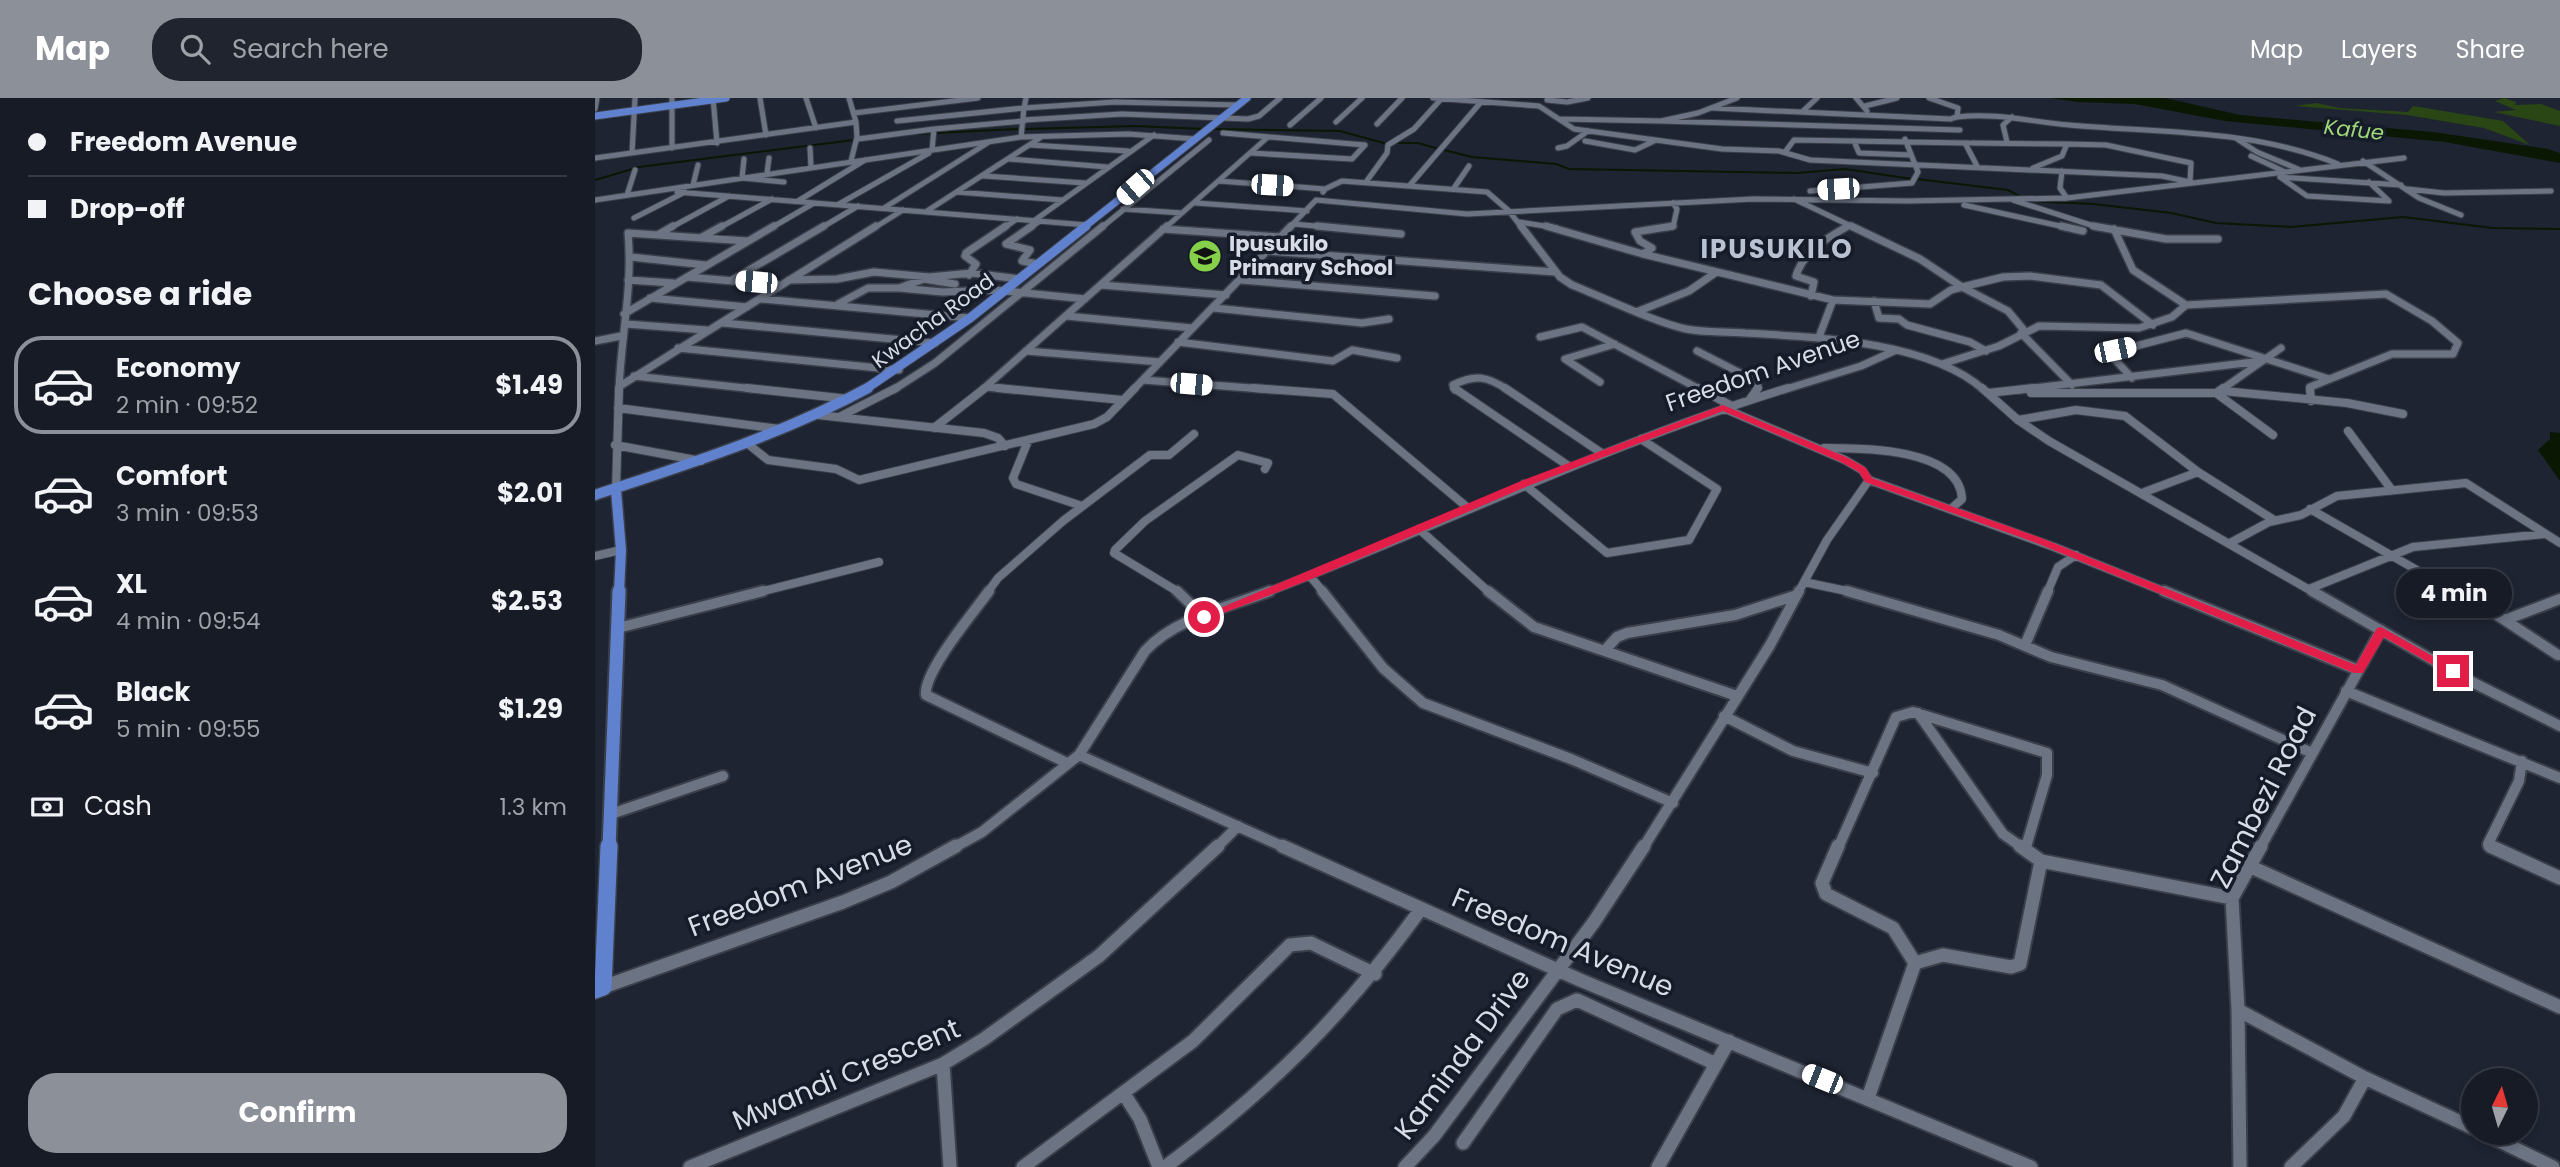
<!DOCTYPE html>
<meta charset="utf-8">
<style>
:root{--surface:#161b26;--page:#1f242e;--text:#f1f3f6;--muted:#9ea1a7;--line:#353943;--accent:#8c9099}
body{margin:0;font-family:Poppins,sans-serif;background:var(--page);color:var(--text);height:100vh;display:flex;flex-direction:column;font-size:26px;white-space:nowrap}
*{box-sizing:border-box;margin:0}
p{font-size:23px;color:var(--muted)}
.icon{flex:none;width:38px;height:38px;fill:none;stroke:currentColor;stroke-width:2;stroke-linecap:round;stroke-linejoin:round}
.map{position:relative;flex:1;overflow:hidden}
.drawer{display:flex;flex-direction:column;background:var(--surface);width:595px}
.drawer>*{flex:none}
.hud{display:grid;align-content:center;height:154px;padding:0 28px;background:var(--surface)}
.needle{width:46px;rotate:5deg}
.buttons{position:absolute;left:1866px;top:970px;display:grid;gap:14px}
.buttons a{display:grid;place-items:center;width:77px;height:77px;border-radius:50%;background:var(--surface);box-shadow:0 4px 10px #0003,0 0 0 2px var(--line);font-size:35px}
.end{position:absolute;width:32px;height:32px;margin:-16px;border:9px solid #e11d48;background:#fff;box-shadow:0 0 0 4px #fff}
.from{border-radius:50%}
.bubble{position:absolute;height:49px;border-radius:24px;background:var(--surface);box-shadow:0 4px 10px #0003,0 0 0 2px var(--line);font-size:23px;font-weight:700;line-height:49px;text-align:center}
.car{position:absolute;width:21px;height:42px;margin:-21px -10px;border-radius:9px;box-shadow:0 0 5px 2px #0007;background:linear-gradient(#fff 24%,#345 0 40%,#fff 0 76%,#345 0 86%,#fff 0)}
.hud b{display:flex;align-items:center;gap:24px;height:66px;font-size:26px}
.hud b+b{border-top:2px solid var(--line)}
.hud i{width:18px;height:18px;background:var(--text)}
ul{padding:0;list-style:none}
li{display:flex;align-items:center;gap:21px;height:98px;margin:0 14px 10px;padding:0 14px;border:4px solid transparent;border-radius:28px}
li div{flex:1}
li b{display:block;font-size:26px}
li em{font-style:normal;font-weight:700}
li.selected{border-color:var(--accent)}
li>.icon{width:63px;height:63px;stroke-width:1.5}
h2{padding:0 28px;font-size:32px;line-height:84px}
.pay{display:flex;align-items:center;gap:18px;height:77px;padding:0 28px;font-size:26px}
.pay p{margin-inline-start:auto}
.button{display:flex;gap:14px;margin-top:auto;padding:14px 28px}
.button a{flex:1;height:80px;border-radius:28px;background:var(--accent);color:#fff;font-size:28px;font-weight:700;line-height:80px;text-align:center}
header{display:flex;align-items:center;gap:42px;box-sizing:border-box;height:98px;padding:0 35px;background:var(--accent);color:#fff}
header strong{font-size:33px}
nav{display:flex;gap:38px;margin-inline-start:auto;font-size:24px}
.search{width:490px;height:63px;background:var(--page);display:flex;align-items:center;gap:18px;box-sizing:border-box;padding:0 24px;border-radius:28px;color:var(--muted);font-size:26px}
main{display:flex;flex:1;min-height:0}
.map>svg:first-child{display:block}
.green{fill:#2a4614}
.water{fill:#0a1703}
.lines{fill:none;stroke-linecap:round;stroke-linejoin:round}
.stream{stroke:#0a1703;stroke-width:2}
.minor-far4-casing{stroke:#3a3f4a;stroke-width:7}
.minor-far3-casing{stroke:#3a3f4a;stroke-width:10}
.minor-far2-casing{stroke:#3a3f4a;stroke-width:10}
.minor-far1-casing{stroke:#3a3f4a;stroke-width:14}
.minor-casing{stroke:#3a3f4a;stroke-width:17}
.major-far4-casing{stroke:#3a3f4a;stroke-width:9}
.major-far3-casing{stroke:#3a3f4a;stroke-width:11}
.major-far2-casing{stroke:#3a3f4a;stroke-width:13}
.major-far1-casing{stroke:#3a3f4a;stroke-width:17}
.major-casing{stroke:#3a3f4a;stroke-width:20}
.minor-far4{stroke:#6c7484;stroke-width:5}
.minor-far3{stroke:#6c7484;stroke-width:7}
.minor-far2{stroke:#6c7484;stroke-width:8}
.minor-far1{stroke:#6c7484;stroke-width:10}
.minor{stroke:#6c7484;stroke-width:13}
.major-far4{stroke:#6081cd;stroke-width:7}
.major-far3{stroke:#6081cd;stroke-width:9}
.major-far2{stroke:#6081cd;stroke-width:10}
.major-far1{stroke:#6081cd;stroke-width:13}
.major{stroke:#6081cd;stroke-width:17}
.route{fill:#e11d48}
.labels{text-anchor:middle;stroke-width:7;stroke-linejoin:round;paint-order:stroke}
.far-water-label{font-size:21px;font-style:italic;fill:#9ed777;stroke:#151b28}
.far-poi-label{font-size:21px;font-weight:bold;fill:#d8dce6;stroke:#151b28;text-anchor:start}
.far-street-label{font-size:21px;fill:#d8dce6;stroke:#151b28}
.street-label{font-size:24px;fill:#d8dce6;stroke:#151b28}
.far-district-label{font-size:26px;font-weight:bold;letter-spacing:2px;fill:#b9c2d3;stroke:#151b28}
.near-street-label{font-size:28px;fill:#d8dce6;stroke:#151b28}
</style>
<header>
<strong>Map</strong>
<div class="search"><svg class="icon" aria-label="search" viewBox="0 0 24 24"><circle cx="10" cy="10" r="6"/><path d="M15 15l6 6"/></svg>Search here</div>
<nav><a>Map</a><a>Layers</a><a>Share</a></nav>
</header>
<main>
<section class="drawer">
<div class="hud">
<b><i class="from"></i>Freedom Avenue</b>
<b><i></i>Drop-off</b>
</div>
<h2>Choose a ride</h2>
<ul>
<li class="selected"><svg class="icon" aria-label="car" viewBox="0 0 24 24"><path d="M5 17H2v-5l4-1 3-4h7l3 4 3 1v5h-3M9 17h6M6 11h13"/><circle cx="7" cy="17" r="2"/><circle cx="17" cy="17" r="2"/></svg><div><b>Economy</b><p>2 min · 09:52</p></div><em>$1.49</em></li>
<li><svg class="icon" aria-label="car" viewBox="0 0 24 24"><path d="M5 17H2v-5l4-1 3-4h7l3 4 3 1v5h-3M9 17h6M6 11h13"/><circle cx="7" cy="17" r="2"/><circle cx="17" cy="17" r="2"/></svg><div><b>Comfort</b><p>3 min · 09:53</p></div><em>$2.01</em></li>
<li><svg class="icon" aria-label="car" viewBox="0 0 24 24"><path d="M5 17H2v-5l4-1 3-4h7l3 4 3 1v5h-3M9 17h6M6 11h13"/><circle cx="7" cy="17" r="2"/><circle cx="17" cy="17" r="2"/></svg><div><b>XL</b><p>4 min · 09:54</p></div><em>$2.53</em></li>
<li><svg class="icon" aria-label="car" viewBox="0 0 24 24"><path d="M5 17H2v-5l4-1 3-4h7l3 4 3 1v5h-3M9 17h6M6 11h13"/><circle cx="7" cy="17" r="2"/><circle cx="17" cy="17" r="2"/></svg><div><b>Black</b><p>5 min · 09:55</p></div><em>$1.29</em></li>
</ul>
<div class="pay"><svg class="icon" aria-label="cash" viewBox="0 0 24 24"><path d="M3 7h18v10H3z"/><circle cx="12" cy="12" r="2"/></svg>Cash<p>1.3 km</p></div>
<div class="button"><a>Confirm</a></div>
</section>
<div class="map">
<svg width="1965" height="1069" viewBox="0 0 1965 1069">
<rect width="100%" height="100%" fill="#1e2432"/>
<!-- green -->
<path class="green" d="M1909,0L1921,4L1920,7L1946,6L1965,13V28L1899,14L1921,12L1900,3Z
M1721,5L1745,10L1813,14L1818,8L1908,23L1935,47L1889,30L1812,17L1700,8Z"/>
<!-- water -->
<path class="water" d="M1456,0H1570L1645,17L1838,34L1953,51L1965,55V65L1850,44L1630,23L1540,6L1483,4Z
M1955,334L1965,335V383L1943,352L1955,341Z"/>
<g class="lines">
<!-- stream -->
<path class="stream" d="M429,31L540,28L609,31
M616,31L745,33L792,46
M340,35L425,31
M318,36L337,35
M803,45H823L844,51
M849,52L877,59L961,66L974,71L1202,75L1250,71L1317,81
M1322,81L1413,92L1426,99
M0,82L44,69L259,42
M1433,103L1499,106L1576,115L1621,125L1696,129L1808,119L1898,130L1965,131"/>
<defs>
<path id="minor-far4" d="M77,0V50
M118,0L122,45
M165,0L171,37
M211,0L221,30
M431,0L429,10L520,4L643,7
M838,0L944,8L979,31L1127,51L1184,53L1215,62L1567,78L1595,84
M1261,0L1272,13
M1334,0L1363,10L1362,19L1358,20
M952,2L972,4L993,0
M1270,8L1302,0
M1117,10L1356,21
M0,11L2,0
M1208,13L1222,0
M259,15L383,0
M1362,19C1400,14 1436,24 1474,27C1565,35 1657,31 1743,66
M964,21L1066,23L1103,15L1142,0
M429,22L527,16L653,21L664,18L685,0
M302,23L429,10L426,39
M1066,23L1365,32
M741,24L767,0
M782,26L807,0
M695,27L726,0
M628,35L770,47L757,61L656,55
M263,41L339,31
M1642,41L1662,54L1703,71
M990,43L1040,52L1059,43
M1259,43L1264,55L1316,57
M1412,44L1408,27L1417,19
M1374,45H1370L1382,68
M1377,45L1472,46
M436,47L533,53
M215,50L216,69
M963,50L972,48L993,33
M337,52L339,31L429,23
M1190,54L1199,42L1370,45
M37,55L40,0
M1656,58L1688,73
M0,60L261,24L254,0
M149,61L147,80L189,84
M414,61L512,69
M256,63L262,39L261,24
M1768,63L1824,100L1866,117
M1438,70L1467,58L1472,46L1511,47L1596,65L1595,84
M1467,73L1465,90L1472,100
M172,75L174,60
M389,78L490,85
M1685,79L1712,98L1794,103L1774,84
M1685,79L1806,87
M624,83L730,91L728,94
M771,84L792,55L793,47L819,31L847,0
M98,87L103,67
M815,87L886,4
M859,90L874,68
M730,91L747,83L892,94L914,113L927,130
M1812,91L1849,95L1956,93
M1215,93L1317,85L1323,74L1310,41
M82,94L492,127
M362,94L467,102
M32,97L40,72
M1199,101L1260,130
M0,102L426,39L533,36L601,41
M1418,102L1505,130
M203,103L270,62
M601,105L712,113
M244,106L334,55
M1369,107L1474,130
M289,110L394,44
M528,111L587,115
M332,113L445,40
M39,120L90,94
M440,122L559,37
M924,124L962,130
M699,126L741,130
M75,130L134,98
M124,130L177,101
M176,130L219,105
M226,130L263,108
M279,130L308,112
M409,130L422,121
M435,130L445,123
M506,130L614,42
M570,130L673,39
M694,130L721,102L872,116L1158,101L1312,103L1472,100L1809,60
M1071,130L1078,129L1082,111L1078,105
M1249,130L1253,128"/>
<path id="minor-far3" d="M437,128L411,146L435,152L427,163L443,166
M722,128L806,136
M926,128L965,179L977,187C1010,200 1059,224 1091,231C1110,235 1131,233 1150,235C1221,239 1334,243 1389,292
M951,128L1048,156L1238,202L1335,206L1356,192L1367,189L1413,213L1428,231
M1256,128L1325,161L1367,189L1408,179L1435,178L1506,187L1558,227
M1466,128L1488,133
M1498,128L1571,141H1623
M568,131L685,139
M64,136L78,128
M107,139L127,128
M672,153L960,174
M1048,156L1057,150L1045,143L1040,134L1078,128
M36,159L110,167
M374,177L381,166L370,158L371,155L411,128
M92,179L185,187
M33,182L78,185
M137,182L229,128
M194,182L242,181L279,174L334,179L377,175L424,181
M646,182L840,198
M506,187L631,197
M304,190L348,194L400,192L490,201
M1216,198L1219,184L1201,178C1208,154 1232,140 1253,128
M55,200L152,209
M166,201L375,220
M1279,203L1284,220L1304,221L1312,227L1375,244L1391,253
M243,206L273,190H304L329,181L360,186
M1591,207L1791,196L1837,223L1863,245L1858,256H1797L1715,289V292
M619,210L767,225L794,221
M1044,213L1094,193L1120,175
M29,216L179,128
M471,218L597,230
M128,225L340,245
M31,226L111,232
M1426,235L1477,287
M945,239L987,229L1106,292
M1224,239L1238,202
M0,243L26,238
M583,244L738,263L757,252L802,260
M83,250L304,272
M431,253L565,264
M1102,253L1163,284L1162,292
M1347,266L1404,248L1444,228L1544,230L1577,219L1591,207L1538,172L1519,131
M39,278L169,292
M1537,280L1514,255L1591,235L1734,281
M548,282L682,292
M1005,284L970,261L1020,246
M25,288L281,128
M391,289L421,292
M24,292C26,239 38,188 33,135L152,143
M298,292L340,265L508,128
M387,292L572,128
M538,292L696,128
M860,292L858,287C880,276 892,278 913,292
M1188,292L1266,268L1299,253
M1423,292L1667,263
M1626,292L1686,250"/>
<path id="minor-far2" d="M152,290L254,301
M403,290L527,302
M658,290L738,296L873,410
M859,290L975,369
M910,290L1008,356
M1103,290L1135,307
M1387,290L1423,322L1454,343L1720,495
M1715,290L1716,303
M1628,293L1752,305L1808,316
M1393,295L1439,290
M1436,295H1621L1628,290
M1621,295L1678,337
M1155,301L1163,290
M23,310L185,331
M1128,310L1250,362L1267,372L1274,382L1459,449L1573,495
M223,317L389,335L403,340L410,348
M244,319L301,290
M1423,322L1481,312L1530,318L1603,374L1679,422
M339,330L390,290
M1753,333L1796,391
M433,343L418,380L421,386L487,408
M153,346L173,362L241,371L264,382L499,326L512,319L540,290
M20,347L106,363
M1229,350C1264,350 1365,349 1367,401L1356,411
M929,386L1012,455L1094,442L1122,391L1046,341
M21,392L24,290
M1547,395L1603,374
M1715,411L1862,495
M824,431L895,495
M1635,445L1674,424L1706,417L1742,398L1871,385L1965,445
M0,458L26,452
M715,478L729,495
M1209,484L1261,495
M1714,491L1818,449L1949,436
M161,495L284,464
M392,495L403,480L468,423L555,357H574L599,336
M585,495L519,455L520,452L550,423L643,357L673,365L670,371
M670,495C845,428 1014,345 1193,290
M1203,495L1232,442L1274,382
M1452,495L1463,469L1481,457"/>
<path id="minor-far1" d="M394,493C379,514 328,574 331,597L472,665
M582,493L609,519
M727,493L788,570L828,605L976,661L1078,705
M893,493L939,529L1142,598
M1252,493L1404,537L1456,559L1567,587L1717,655
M1569,493L1763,572
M1717,493L1871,581L1965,628
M1859,493L1896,513L1963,557
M1910,522L1965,501
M23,530L168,493
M1430,547L1453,493
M1011,551L1022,539L1032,535L1140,517L1202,497
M1751,593L1965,680
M1323,615L1408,736L1428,750
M1129,618L1198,653L1278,675
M484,657L691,750
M16,716L128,678
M358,750L387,734L484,657L550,553C580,520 634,509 675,493
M621,750L643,728
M1048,750L1175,547L1204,493
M1243,750L1301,619L1318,614L1452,655V677L1431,749
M1665,750L1786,532
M1896,750L1893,746L1924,683L1927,663"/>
<path id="minor" d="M687,748L985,882L1436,1069
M1243,748L1227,785L1231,796L1298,830L1320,865
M1425,748L1446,763L1637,800
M1895,748L1965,780
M1654,768L1965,909
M8,889L248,804L296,784L361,748
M1643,912L1770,980L1878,1030
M348,966L355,1069
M529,996L545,1021L564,1069
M1273,1000L1320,865L1348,857L1416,869L1425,866L1446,763
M1886,1034L1958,1069
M868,1045L962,911L982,902L1121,966
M95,1069L348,966L389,941L504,858L623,748
M428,1069L598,943L695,847L716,845L780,876
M570,1069C674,992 750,916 826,811
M810,1069L839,1038L999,824L1049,748
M1063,1069L1134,943
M1645,1069L1643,912L1637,800L1666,748
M1696,1069L1749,1018L1770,980"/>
<path id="major-far4" d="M0,18L131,0
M488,130L652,0"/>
<path id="major-far3" d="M269,292L375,220L491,128"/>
<path id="major-far2" d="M21,392L26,452L24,495
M0,397C93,366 186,337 273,290"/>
<path id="major-far1" d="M14,750L24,493"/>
<path id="major" d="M0,892L8,889L14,748"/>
</defs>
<!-- minor-far4 casing -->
<use href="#minor-far4" class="minor-far4-casing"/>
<!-- minor-far3 casing -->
<use href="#minor-far3" class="minor-far3-casing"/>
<!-- minor-far2 casing -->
<use href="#minor-far2" class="minor-far2-casing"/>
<!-- minor-far1 casing -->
<use href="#minor-far1" class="minor-far1-casing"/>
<!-- minor casing -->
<use href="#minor" class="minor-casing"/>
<!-- major-far4 casing -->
<use href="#major-far4" class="major-far4-casing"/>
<!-- major-far3 casing -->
<use href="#major-far3" class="major-far3-casing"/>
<!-- major-far2 casing -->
<use href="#major-far2" class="major-far2-casing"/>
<!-- major-far1 casing -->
<use href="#major-far1" class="major-far1-casing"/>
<!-- major casing -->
<use href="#major" class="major-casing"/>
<!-- minor-far4 -->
<use href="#minor-far4" class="minor-far4"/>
<!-- minor-far3 -->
<use href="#minor-far3" class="minor-far3"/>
<!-- minor-far2 -->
<use href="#minor-far2" class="minor-far2"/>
<!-- minor-far1 -->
<use href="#minor-far1" class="minor-far1"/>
<!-- minor -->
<use href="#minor" class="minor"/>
<!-- major-far4 -->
<use href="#major-far4" class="major-far4"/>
<!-- major-far3 -->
<use href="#major-far3" class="major-far3"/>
<!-- major-far2 -->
<use href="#major-far2" class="major-far2"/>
<!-- major-far1 -->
<use href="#major-far1" class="major-far1"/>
<!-- major -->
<use href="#major" class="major"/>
</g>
<!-- route -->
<path class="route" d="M1128,307L1253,360L1271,370L1277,380L1446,440L1761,567L1782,530L1786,529L1864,573L1854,576L1789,539L1768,575H1759L1439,444L1270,384L1264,374L1246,364L1128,313L933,388L719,480L613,521L604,519L926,383Z"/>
<!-- icons -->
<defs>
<symbol id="school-disc" viewBox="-11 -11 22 22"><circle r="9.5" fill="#86cf4b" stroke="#151b28"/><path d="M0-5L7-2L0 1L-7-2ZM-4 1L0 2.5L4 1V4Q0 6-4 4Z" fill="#111"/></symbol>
</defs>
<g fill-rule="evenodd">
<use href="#school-disc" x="591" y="139" width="38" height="38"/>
</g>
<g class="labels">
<!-- far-water labels -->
<g class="far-water-label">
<text transform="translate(1759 32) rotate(6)" y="7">Kafue</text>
</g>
<!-- far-poi labels -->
<g class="far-poi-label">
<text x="634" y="153">Ipusukilo<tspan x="634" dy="24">Primary School</tspan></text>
</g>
<!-- far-street labels -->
<g class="far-street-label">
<text transform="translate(338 223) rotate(-36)" y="7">Kwacha Road</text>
</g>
<!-- street labels -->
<g class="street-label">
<text transform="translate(1168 273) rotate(-19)" y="8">Freedom Avenue</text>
</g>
<!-- far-district labels -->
<g class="far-district-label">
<text x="1182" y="160">IPUSUKILO</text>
</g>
<!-- near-street labels -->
<g class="near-street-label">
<text transform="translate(1668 699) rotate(-63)" y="10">Zambezi Road</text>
<text transform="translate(205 787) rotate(-21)" y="10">Freedom Avenue</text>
<text transform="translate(968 844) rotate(23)" y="10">Freedom Avenue</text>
<text transform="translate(867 956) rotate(-53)" y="10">Kaminda Drive</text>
<text transform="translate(251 976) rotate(-23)" y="10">Mwandi Crescent</text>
</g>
</g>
</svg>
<div class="buttons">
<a><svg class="needle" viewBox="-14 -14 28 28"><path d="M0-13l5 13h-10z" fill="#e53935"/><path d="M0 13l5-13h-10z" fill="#9ea1a7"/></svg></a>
</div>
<i class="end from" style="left:609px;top:519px"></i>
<i class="end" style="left:1858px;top:573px"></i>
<div class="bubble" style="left:1801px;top:471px;width:116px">4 min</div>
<i class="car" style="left:677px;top:87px;rotate:94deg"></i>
<i class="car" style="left:540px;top:89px;rotate:229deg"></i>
<i class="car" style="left:1243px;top:91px;rotate:266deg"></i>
<i class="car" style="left:161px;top:184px;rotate:275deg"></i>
<i class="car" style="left:1520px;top:252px;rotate:78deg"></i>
<i class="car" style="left:596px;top:286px;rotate:95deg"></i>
<i class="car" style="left:1227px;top:981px;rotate:292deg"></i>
</div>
</main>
